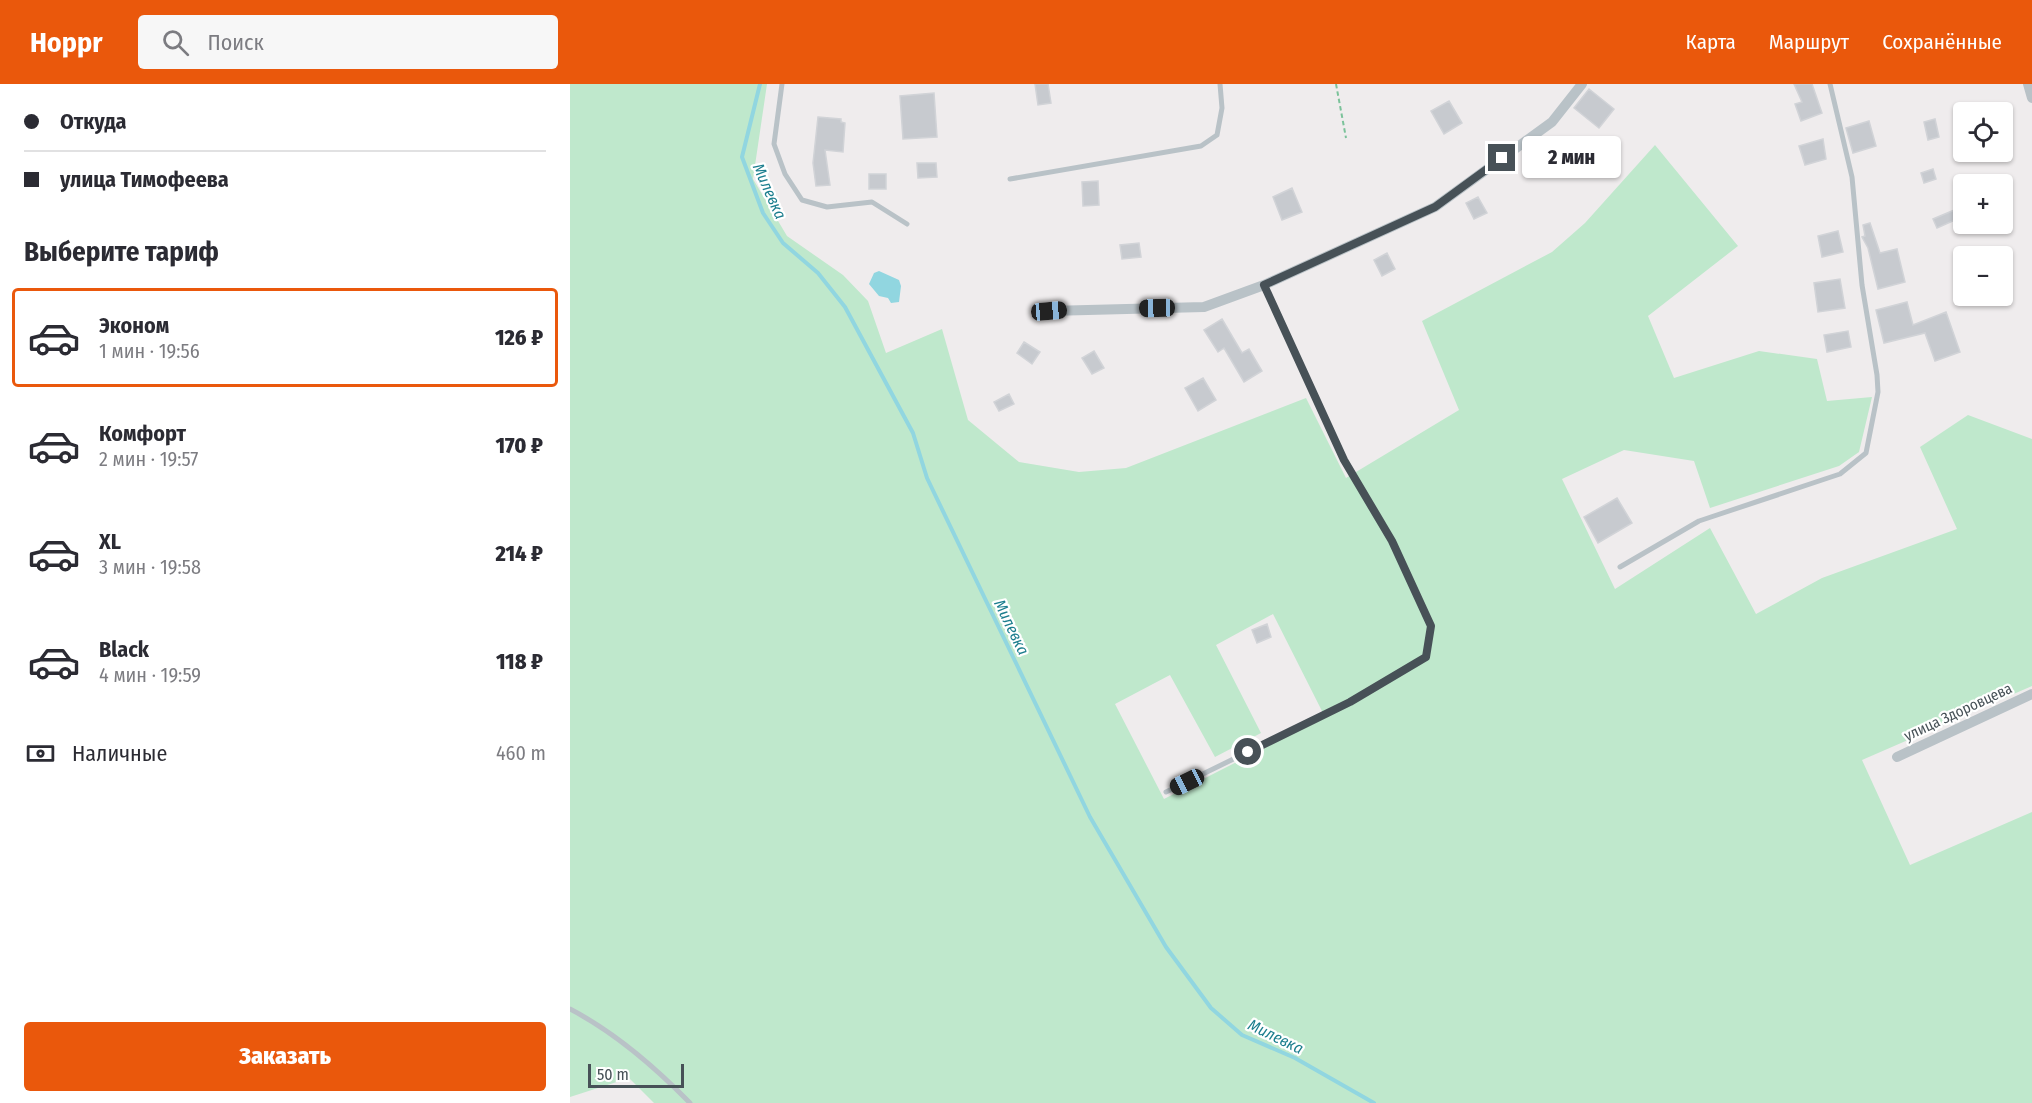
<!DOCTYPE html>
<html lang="ru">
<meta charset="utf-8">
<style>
:root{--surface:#fff;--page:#f7f7f7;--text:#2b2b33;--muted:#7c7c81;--line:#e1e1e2;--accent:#ea580c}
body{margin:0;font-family:"Fira Sans Condensed",sans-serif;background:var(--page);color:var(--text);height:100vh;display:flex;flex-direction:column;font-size:22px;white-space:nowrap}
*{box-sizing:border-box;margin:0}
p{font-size:20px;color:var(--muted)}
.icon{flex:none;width:33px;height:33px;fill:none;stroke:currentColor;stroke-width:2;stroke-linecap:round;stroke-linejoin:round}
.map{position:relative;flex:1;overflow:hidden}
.sheet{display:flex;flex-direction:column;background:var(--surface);width:570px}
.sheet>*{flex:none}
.banner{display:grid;align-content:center;height:132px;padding:0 24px;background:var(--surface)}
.controls{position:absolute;left:1383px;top:18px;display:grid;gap:12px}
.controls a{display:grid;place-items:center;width:60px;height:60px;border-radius:6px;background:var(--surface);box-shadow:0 2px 4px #0004;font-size:30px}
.scale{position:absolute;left:18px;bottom:15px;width:96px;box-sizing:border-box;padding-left:6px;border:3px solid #475157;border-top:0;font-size:16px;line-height:21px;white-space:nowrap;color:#475157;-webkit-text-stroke:4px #fff;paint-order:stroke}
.end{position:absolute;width:27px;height:27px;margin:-14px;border:8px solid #475157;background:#fff;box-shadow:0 0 0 3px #fff}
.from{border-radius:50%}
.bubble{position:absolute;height:42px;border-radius:6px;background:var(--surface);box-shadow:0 2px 4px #0004;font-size:20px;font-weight:800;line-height:42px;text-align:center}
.car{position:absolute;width:18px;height:36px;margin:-18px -9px;border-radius:8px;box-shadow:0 0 4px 2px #0007;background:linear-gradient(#222 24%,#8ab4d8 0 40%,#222 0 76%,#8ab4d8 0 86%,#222 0)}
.banner b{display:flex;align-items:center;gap:21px;height:57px;font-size:22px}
.banner b+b{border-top:2px solid var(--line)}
.banner i{width:15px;height:15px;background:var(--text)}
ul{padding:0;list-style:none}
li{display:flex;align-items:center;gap:18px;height:99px;margin:0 12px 9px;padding:0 12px;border:3px solid transparent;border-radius:6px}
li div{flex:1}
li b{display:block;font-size:22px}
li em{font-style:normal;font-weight:800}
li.selected{border-color:var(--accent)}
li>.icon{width:54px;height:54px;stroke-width:1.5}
h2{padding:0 24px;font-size:27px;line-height:72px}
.pay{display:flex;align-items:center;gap:15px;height:66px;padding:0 24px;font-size:22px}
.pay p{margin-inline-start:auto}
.primary-button{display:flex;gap:12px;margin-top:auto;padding:12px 24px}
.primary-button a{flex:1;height:69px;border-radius:6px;background:var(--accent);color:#fff;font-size:24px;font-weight:800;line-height:69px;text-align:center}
header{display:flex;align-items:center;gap:36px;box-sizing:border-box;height:84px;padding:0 30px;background:var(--accent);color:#fff}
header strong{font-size:28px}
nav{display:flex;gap:33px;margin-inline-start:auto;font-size:21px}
.search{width:420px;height:54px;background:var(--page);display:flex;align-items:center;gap:15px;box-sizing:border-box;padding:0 21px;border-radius:6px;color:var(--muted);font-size:22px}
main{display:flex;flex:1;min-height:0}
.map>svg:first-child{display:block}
.green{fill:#bfe8cc;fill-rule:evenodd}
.water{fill:#91d6e0}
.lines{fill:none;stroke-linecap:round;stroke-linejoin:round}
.stream{stroke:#91d6e0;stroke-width:4}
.building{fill:#c7cacf;stroke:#d1d3d7;stroke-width:1.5}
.path{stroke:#7bc29a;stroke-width:2;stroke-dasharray:4.5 3;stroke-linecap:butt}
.service{stroke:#b9c2c7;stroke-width:5}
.minor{stroke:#b9c2c7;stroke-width:10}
.route{stroke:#475157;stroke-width:8}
.labels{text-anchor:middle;stroke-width:4.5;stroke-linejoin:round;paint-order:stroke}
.street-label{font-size:15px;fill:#475157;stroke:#fff}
.water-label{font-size:16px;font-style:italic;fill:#1c7e8e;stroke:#fff}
</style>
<header>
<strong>Hoppr</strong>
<div class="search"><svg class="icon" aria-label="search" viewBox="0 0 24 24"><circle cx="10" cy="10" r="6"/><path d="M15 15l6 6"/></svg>Поиск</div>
<nav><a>Карта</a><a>Маршрут</a><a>Сохранённые</a></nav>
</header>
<main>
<section class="sheet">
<div class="banner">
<b><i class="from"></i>Откуда</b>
<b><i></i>улица Тимофеева</b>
</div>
<h2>Выберите тариф</h2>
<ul>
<li class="selected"><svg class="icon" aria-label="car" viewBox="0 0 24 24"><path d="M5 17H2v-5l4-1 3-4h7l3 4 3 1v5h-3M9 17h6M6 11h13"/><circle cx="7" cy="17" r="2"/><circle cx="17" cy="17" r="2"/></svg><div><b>Эконом</b><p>1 мин · 19:56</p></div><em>126 ₽</em></li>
<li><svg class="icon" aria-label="car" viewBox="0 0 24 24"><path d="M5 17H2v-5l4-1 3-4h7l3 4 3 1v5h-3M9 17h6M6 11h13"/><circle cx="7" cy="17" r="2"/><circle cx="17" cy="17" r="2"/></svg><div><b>Комфорт</b><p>2 мин · 19:57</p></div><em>170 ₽</em></li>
<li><svg class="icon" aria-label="car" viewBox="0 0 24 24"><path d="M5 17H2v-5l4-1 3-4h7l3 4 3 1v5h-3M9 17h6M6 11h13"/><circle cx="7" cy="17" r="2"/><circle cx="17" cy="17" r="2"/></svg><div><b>XL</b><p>3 мин · 19:58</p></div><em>214 ₽</em></li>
<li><svg class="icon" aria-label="car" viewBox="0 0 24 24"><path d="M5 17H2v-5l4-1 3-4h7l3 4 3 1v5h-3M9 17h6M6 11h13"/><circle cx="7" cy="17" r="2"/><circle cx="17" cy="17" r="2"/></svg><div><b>Black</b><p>4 мин · 19:59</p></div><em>118 ₽</em></li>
</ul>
<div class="pay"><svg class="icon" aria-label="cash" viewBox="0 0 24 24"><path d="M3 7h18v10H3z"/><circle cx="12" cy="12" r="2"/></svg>Наличные<p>460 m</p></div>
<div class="primary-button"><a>Заказать</a></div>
</section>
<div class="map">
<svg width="1462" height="1019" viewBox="0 0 1462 1019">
<rect width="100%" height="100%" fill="#efeced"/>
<!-- green -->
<path class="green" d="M0,0H197L183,95L217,152L273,191L298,217L316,269L372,245L398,336L449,378L509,388L556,384L736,314L776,394L889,326L852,237L982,168L1015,139L1085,61L1168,162L1078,232L1104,294L1189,267L1247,275L1257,317L1302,313L1289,368L1269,382L1140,424L1124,377L1054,366L992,395L1045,505L1140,444L1186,530L1252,494L1387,445L1350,363L1398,331L1462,355V602L1292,676L1340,781L1462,728V1019H84L59,994L0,1013ZM703,530L755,633L594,715L545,620L600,591L645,673L691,649L646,561Z"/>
<!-- water -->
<path class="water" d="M309,187L329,196L331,202L329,218L321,219L318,214L309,212L299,200L304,189Z"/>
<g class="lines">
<!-- stream -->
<path class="stream" d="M190,0L172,73L193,129L213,159L248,189L275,223L343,349L357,394L520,733L596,863L641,924L672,951L725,974L804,1019"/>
</g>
<!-- building -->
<path class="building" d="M465,0H478L481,19L468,21Z
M1224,0H1242L1252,29L1231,37L1225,20L1232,18Z
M1019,5L1044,25L1029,44L1004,24Z
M364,9L367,53L333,55L330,12Z
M879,17L892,39L874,50L861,27Z
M248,33L271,35V38L275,39L273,68L255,66L260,101L246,102L243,79Z
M1365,35L1369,53L1358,56L1354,38Z
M1299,37L1306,62L1283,69L1276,44Z
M1253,55L1256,75L1235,81L1229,62Z
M347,79H366L367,93L348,94Z
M1363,85L1366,95L1354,99L1351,89Z
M299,90H316V105H299Z
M528,97L529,121L513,122L512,98Z
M722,104L732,128L712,136L703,113Z
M908,113L917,129L904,135L896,119Z
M1394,122V132L1367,144L1363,135Z
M1300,139L1310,169L1327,165L1335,198L1308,205L1298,164L1292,153L1295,152L1293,141Z
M1268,147L1273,168L1252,173L1248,152Z
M569,159L571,173L552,175L550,161Z
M817,169L825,185L812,192L804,176Z
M1270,195L1275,224L1248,228L1244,199Z
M1337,218L1343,241L1376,228L1390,268L1365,277L1355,249L1314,259L1306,226Z
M652,235L672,269L679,265L692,287L674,298L654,264L648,268L634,246Z
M1278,247L1281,263L1257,268L1254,251Z
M454,258L470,268L462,280L447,269Z
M524,267L534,284L522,290L512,274Z
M633,294L646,316L628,327L615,304Z
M439,310L444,320L429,327L424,318Z
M1047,414L1062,439L1028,459L1014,433Z
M697,540L701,553L687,559L682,546Z"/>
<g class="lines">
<!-- path -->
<path class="path" d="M766,0L776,54"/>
<!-- service -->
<path class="service" d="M212,0L204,60L215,90L232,116L257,123L302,118L337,140
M440,95L631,62L647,51L652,24L650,0
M1050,483L1129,437L1270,390L1296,369L1308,308L1307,291L1292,201L1282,93L1260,0
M596,708L780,618L856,573L861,542L822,457L774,376L694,201
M0,925C46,949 84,982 120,1019"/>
<!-- minor -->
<path class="minor" d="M1458,0L1462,14
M479,227L634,223L694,201L865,123L982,38L1012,0
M1327,673L1462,610"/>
</g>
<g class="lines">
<!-- route -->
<path class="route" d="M678,668L780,618L856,573L861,542L822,457L774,376L694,201L865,123L932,74"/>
</g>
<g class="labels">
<!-- street labels -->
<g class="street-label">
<text transform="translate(1388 628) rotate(-25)" y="5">улица Здоровцева</text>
</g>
<!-- water labels -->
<g class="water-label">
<text transform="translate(200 107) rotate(66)" y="6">Милевка</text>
<text transform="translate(442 543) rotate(64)" y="6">Милевка</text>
<text transform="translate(706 952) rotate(26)" y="6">Милевка</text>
</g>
</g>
</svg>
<div class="controls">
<a><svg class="icon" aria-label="locate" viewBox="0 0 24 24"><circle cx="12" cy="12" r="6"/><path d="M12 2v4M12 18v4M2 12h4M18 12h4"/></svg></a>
<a>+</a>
<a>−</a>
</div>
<div class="scale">50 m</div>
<i class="end from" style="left:678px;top:668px"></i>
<i class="end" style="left:932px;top:74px"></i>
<div class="bubble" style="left:952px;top:52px;width:99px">2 мин</div>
<i class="car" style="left:587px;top:224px;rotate:269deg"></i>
<i class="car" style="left:479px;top:227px;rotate:85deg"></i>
<i class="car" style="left:617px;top:698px;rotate:244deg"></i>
</div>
</main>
